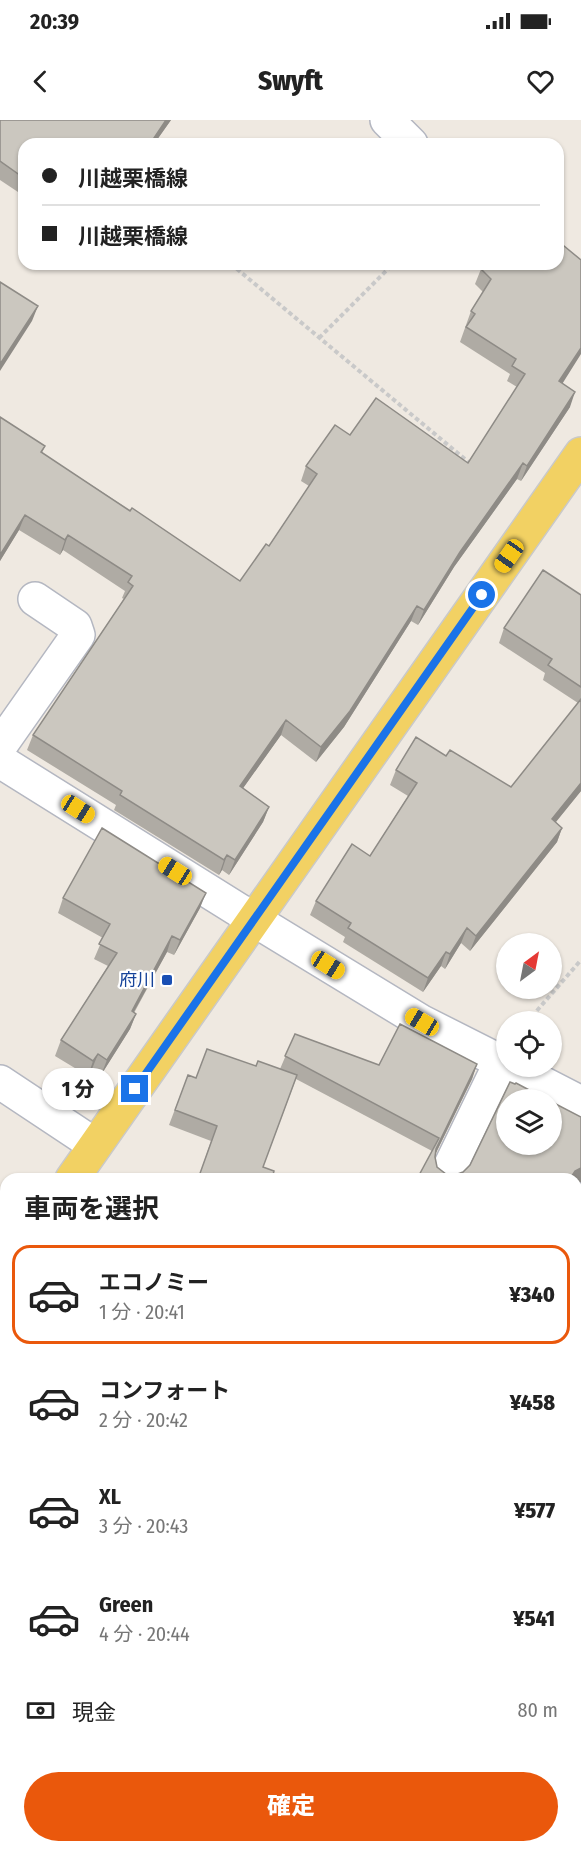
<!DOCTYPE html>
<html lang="ja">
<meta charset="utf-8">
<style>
:root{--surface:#fff;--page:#f2f2f2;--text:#222;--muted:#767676;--line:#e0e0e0;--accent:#ea580c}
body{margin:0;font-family:"Fira Sans Condensed","Noto Sans JP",sans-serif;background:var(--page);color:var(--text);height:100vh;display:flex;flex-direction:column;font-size:22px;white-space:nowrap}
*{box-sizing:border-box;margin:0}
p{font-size:20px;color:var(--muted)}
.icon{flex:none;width:33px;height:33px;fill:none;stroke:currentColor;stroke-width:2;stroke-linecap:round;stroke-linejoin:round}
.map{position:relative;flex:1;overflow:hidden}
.panel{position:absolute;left:0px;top:1053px;width:582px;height:680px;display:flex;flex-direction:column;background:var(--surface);border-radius:18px 18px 0 0;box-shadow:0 2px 4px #0004}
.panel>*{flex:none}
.hud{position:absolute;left:18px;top:18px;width:546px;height:132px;border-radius:18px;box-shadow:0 2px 4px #0004;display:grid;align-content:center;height:132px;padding:0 24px;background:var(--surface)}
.needle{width:39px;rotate:32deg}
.controls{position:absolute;left:496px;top:813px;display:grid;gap:12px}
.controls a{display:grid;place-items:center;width:66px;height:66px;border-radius:50%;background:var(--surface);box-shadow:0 2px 4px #0004;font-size:30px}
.end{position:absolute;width:27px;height:27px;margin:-14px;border:8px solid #1a73e8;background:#fff;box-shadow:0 0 0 3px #fff}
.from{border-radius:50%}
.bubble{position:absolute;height:42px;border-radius:21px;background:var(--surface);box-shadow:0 2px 4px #0004;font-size:20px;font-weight:800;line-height:42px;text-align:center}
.car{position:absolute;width:18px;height:36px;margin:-18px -9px;border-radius:8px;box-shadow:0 0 4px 2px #0007;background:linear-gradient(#f5c518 24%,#345 0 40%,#f5c518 0 76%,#345 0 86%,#f5c518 0)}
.hud b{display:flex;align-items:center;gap:21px;height:57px;font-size:22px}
.hud b+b{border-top:2px solid var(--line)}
.hud i{width:15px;height:15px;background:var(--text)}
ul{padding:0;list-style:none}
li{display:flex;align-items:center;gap:18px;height:99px;margin:0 12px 9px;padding:0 12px;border:3px solid transparent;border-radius:18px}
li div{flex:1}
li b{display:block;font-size:22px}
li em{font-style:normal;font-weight:800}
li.selected{border-color:var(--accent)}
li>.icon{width:54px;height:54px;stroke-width:1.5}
h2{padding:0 24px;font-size:27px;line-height:72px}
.pay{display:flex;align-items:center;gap:15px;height:66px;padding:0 24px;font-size:22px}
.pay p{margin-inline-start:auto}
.button{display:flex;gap:12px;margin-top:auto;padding:12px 24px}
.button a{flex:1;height:69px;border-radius:36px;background:var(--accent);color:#fff;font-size:24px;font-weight:800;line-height:69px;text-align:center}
.status{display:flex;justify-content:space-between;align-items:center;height:42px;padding:0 30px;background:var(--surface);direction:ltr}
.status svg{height:16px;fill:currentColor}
header{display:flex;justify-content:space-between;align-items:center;height:78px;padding:0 24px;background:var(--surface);font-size:27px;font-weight:800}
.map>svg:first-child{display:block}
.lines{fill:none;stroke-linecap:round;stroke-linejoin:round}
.minor-casing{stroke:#b4b7c1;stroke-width:36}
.major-casing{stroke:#c9c9c9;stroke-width:36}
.path{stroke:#c9c9c9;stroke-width:4;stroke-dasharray:4.5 3;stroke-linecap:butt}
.minor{stroke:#fff;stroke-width:33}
.major{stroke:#f2d163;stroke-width:33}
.wall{fill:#afaba4}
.shaded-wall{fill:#8e8b86}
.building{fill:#cbc7bf;stroke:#8e8b86;stroke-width:1.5}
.route{stroke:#1a73e8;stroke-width:8}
.transit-dot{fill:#1a4fb4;stroke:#fff;stroke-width:2}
.labels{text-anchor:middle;stroke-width:4.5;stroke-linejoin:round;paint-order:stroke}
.transit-label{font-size:18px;fill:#164399;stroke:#fff;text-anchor:end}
</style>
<div class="status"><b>20:39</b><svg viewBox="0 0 49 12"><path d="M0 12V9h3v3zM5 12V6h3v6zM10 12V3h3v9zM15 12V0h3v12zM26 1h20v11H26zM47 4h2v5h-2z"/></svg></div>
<header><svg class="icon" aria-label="back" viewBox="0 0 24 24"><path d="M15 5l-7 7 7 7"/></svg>Swyft<svg class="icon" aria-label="heart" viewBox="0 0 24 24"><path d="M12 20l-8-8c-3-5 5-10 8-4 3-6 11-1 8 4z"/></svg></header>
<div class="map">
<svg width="581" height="1732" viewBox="0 0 581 1732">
<rect width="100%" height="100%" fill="#efe9e1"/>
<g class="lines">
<defs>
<path id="minor" d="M387,0L411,24
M0,626L78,515L75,506L35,479
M0,641L253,799L422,902L507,945
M509,946L581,983
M0,962L95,1025
M448,1051L501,942
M576,1091L581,1080
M576,1346L581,1338
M0,1435L6,1438
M296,1732L299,1726
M491,1732L494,1726"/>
<path id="major" d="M72,1059L581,334
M0,1162L6,1153"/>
</defs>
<!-- minor casing -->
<use href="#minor" class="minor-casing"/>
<!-- major casing -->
<use href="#major" class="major-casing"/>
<!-- path -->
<path class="path" d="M231,144L472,345
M319,218L393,144
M527,902L581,840"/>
<!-- minor -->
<use href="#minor" class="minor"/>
<!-- major -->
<use href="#major" class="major"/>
</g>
<!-- wall -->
<path class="wall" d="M0,0H171L154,24H24V76L0,60Z
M486,144L562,263L570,287L521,361L517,359L454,447L418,505L411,501L344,607L316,642L281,615L243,668L269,687L263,702L229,755L222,750L219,755L114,690L116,685L27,630L33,615L124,479L122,478L125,471L63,430L60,435L19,410L0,441V297L45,326L42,333L240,461L269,426L309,366L301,361L306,346L350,315L468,343L517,267L507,261L510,254L460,222L471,191L483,172L475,164L481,149Z
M581,475V671L556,702L562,708L557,722L470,831L461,823L445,849L441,846L423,872L343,822L345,817L310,795L316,781L370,736L408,676L390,665L396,650L446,636L511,667L578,583L543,560L545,553L499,523L504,508Z
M63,778L200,788L174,835L167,832L134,893L136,894L130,909L101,955L92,949L88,956L55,936L61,920L108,846L94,839L103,818L58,793Z
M400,904L477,944L472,959L435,1035V1037L437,1047L446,1054L455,1055L463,1052L470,1045L510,962L515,964L516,963L548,980H507V1024H552V982L581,997V1062L576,1063V1059H417L432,1031L296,959L263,1047L274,1051L272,1059H198L211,1021L169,1005L188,955L196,958L207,929L256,946L258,941L280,949L295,914L379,945Z
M576,1349L581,1350V1406L576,1403Z
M576,1624L581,1627V1725L576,1722Z
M92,1726H136V1727L157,1732H92Z"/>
<!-- shaded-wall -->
<path class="shaded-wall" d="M166,0H171L154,24H150Z
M38,186L32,201L0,251V244Z
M581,228V234L554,277L559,261Z
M575,272L570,287L521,361L527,346Z
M523,343L517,359L454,447L418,505L424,490L460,432Z
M25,395L19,410L0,441V435Z
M68,415L63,430L60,435L65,420Z
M417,486L411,501L344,607L316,642L321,627Z
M286,600L281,615L234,681L240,666Z
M581,663V671L546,714L552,699Z
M269,687L263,702L229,755L235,740Z
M562,708L557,722L470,831L476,816Z
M227,735L222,750L219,755L224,740Z
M206,773L200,788L174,835L180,820Z
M467,808L461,823L445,849L450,834Z
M172,816L167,832L126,906L132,891Z
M446,832L441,846L423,872L428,858Z
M136,894L130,909L101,955L107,940Z
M98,934L92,949L88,956L93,941Z
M477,944L472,959L431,1043L436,1029Z
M581,1048V1062L576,1063V1059H570L575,1051Z
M581,1306V1319L576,1321V1308Z
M6,1343V1348L0,1359V1355Z"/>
<!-- building -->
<path class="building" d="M0,0H166L150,24H24V58L0,41Z
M558,121L581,140V228L559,261L575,272L527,346L523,343L460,432L424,490L417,486L350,591L321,627L286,600L240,666L269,687L235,740L227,735L224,740L120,675L122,671L33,615L133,466L128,462L132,456L68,415L65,420L25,395L0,435V297L45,326L41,332L130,391L132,388L240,461L266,424L269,426L317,354L306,346L335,305L350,315L376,278L468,343L525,254L512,246L516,239L466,207L475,194L471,191L491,159L481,149L486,144H558Z
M0,162L38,186L0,244Z
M543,450L581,475V567L548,545L552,539L504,508Z
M581,579V663L552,699L562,708L476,816L467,808L450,834L446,832L428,858L348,808L351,803L316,781L352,724L370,736L417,663L396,650L416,617L446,636L450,630L511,667Z
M102,708L206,773L180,820L172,816L132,891L136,894L107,940L98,934L93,941L61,920L117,833L99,824L110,804L63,778Z
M400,904L477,944L436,1029L435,1037L437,1047L446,1054L455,1055L463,1052L470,1045L510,962L515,964L516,963L548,980H507V1024H552V982L581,997V1048L575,1051L570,1059H552L547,1056L545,1059H417L439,1018L285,936L295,914L379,945Z
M207,929L256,946L258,941L297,955L263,1047L274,1051L272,1059H198L217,1006L175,990L188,955L196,958Z
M581,1153V1306L576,1308V1163Z
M0,1311L6,1314V1343L0,1355Z
M576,1349L581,1350V1389L576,1386Z
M576,1624L581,1627V1707L576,1705Z
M98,1726H136V1727L157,1732H98Z
M344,1726H428L425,1732H341Z"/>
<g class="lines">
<!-- route -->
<path class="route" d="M135,969L482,475"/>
</g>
<!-- markers -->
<rect class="transit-dot" x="161" y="854" width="12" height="12" rx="3"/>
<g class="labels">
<!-- transit labels -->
<g class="transit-label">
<text x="155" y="866">府川</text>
</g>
</g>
</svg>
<div class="controls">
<a><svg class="needle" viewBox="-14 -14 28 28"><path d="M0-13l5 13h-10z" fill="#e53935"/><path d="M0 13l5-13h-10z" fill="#767676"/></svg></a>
<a><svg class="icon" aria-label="locate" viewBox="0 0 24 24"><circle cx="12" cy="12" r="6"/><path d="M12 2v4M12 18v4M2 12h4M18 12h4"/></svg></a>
<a><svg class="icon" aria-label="layers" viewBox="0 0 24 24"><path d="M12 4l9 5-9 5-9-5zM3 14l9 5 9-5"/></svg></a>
</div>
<i class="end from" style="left:482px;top:475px"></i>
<i class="end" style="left:135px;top:969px"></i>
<div class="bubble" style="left:42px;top:948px;width:72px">1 分</div>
<i class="car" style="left:509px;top:436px;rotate:215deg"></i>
<i class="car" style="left:78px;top:689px;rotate:122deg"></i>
<i class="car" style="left:175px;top:751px;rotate:302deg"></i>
<i class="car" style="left:328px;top:845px;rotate:122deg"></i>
<i class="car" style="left:422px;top:902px;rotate:301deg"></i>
<div class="hud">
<b><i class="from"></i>川越栗橋線</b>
<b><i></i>川越栗橋線</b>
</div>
<section class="panel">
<h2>車両を選択</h2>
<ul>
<li class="selected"><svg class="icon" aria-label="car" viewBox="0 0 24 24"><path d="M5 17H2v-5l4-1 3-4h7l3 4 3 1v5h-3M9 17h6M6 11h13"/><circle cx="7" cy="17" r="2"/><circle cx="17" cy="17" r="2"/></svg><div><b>エコノミー</b><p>1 分 · 20:41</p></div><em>¥340</em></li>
<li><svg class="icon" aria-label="car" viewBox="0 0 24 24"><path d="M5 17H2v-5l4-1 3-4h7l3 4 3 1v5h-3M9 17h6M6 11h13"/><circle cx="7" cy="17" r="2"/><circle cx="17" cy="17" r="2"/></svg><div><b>コンフォート</b><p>2 分 · 20:42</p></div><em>¥458</em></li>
<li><svg class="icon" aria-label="car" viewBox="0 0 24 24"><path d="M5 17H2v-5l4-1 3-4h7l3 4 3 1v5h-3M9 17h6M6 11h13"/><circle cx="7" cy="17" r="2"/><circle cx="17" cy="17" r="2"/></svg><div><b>XL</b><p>3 分 · 20:43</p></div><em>¥577</em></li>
<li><svg class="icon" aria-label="car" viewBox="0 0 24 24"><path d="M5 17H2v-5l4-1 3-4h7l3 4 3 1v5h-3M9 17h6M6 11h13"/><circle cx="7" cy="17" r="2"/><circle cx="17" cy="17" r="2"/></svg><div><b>Green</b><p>4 分 · 20:44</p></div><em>¥541</em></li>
</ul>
<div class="pay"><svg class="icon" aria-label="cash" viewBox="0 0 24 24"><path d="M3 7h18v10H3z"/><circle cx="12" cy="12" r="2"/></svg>現金<p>80 m</p></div>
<div class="button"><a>確定</a></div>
</section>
</div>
